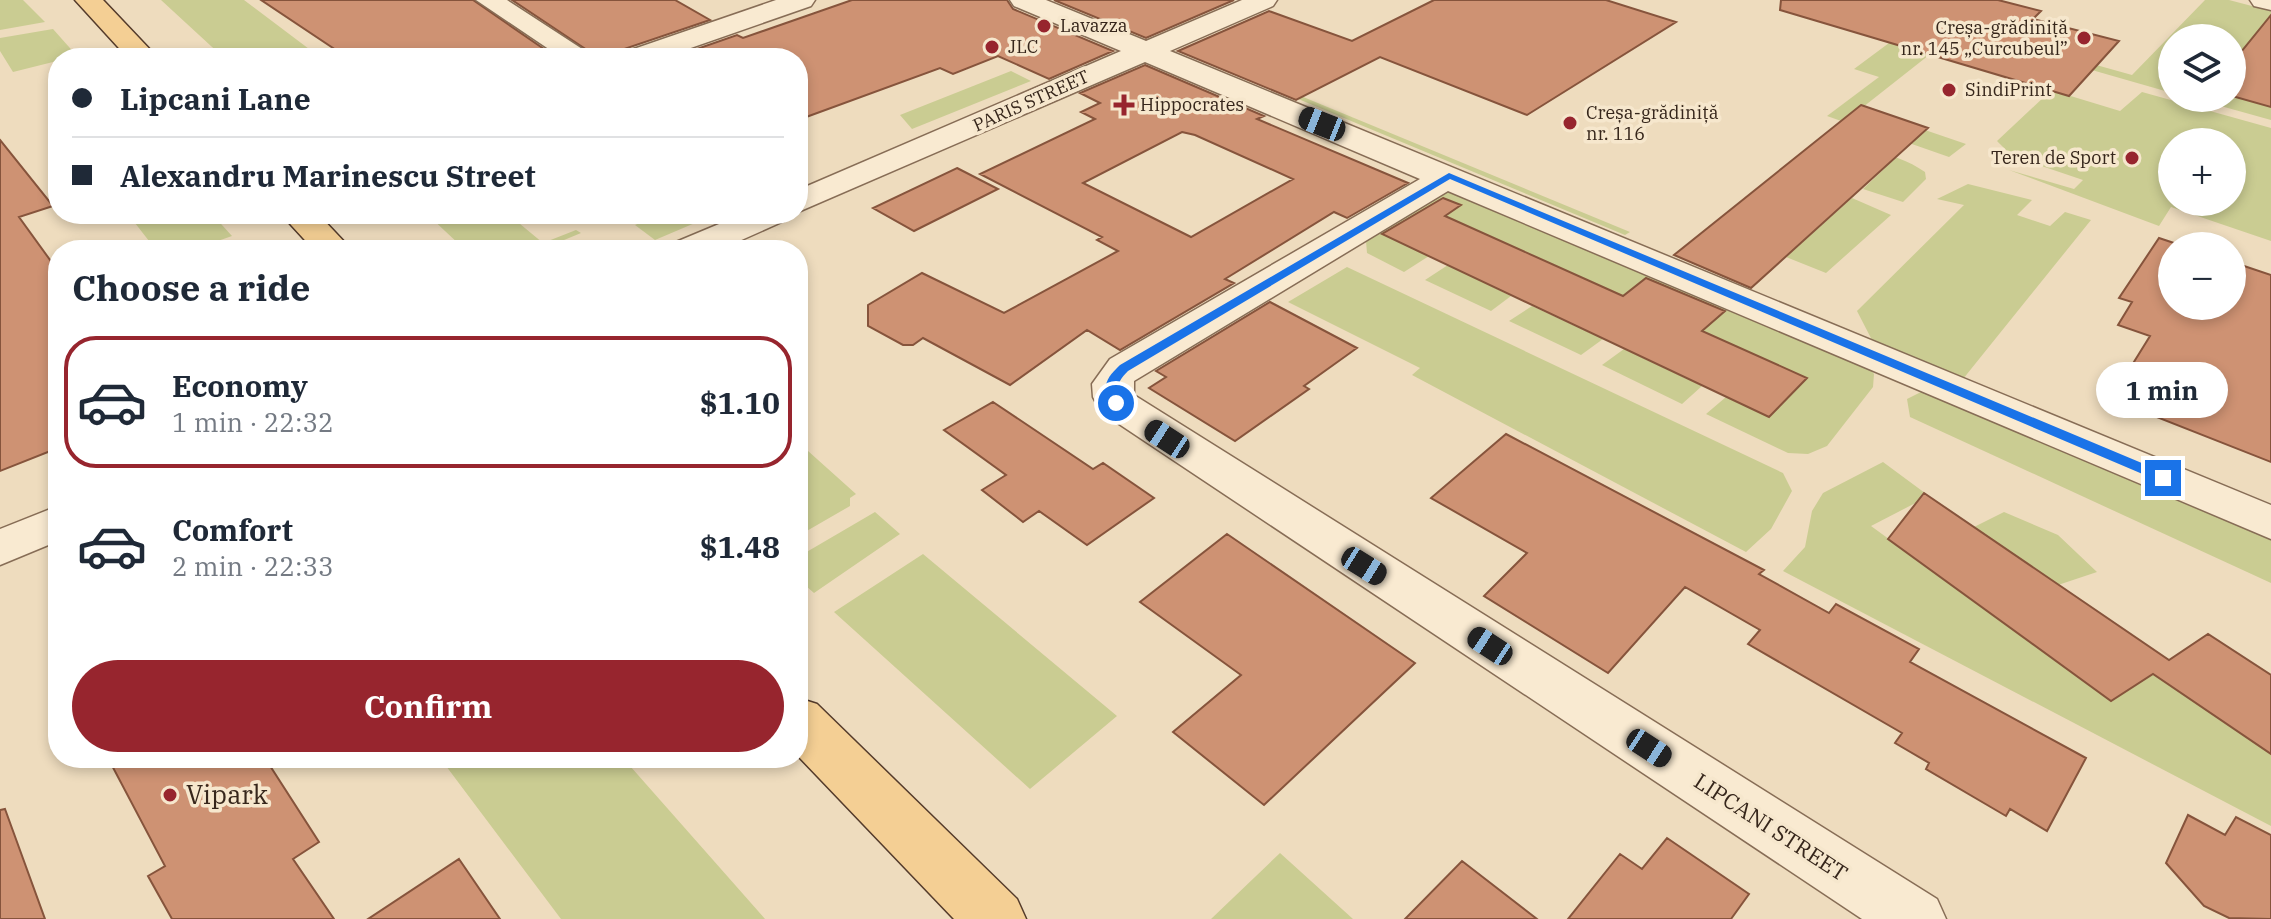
<!DOCTYPE html>
<meta charset="utf-8">
<style>
:root{--surface:#fff;--page:#f6f6f7;--text:#1f2937;--muted:#747a83;--line:#e0e1e3;--accent:#97252e}
body{margin:0;font-family:"IBM Plex Serif",serif;background:var(--page);color:var(--text);height:100vh;display:flex;flex-direction:column;font-size:30px;white-space:nowrap}
*{box-sizing:border-box;margin:0}
p{font-size:26px;color:var(--muted)}
.icon{flex:none;width:44px;height:44px;fill:none;stroke:currentColor;stroke-width:2;stroke-linecap:round;stroke-linejoin:round}
.map{position:relative;flex:1;overflow:hidden}
.panel{position:absolute;left:48px;top:240px;width:760px;height:528px;display:flex;flex-direction:column;background:var(--surface);border-radius:32px;box-shadow:0 4px 12px #0003}
.panel>*{flex:none}
.banner{position:absolute;left:48px;top:48px;width:760px;height:176px;border-radius:32px;box-shadow:0 4px 12px #0003;display:grid;align-content:center;height:176px;padding:0 24px;background:var(--surface)}
.fabs{position:absolute;left:2158px;top:24px;display:grid;gap:16px}
.fabs a{display:grid;place-items:center;width:88px;height:88px;border-radius:50%;background:var(--surface);box-shadow:0 4px 12px #0003;font-size:40px}
.end{position:absolute;width:36px;height:36px;margin:-18px;border:10px solid #1a73e8;background:#fff;box-shadow:0 0 0 4px #fff}
.from{border-radius:50%}
.bubble{position:absolute;height:56px;border-radius:28px;background:var(--surface);box-shadow:0 4px 12px #0003;font-size:26px;font-weight:800;line-height:56px;text-align:center}
.car{position:absolute;width:24px;height:48px;margin:-24px -12px;border-radius:10px;box-shadow:0 0 6px 2px #0007;background:linear-gradient(#222 24%,#8ab4d8 0 40%,#222 0 76%,#8ab4d8 0 86%,#222 0)}
.banner b{display:flex;align-items:center;gap:28px;height:76px;font-size:30px}
.banner b+b{border-top:2px solid var(--line)}
.banner i{width:20px;height:20px;background:var(--text)}
ul{padding:0;list-style:none}
li{display:flex;align-items:center;gap:24px;height:132px;margin:0 16px 12px;padding:0 8px;border:4px solid transparent;border-radius:32px}
li div{flex:1}
li b{display:block;font-size:30px}
li em{font-style:normal;font-weight:800}
li.current{border-color:var(--accent)}
li>.icon{width:72px;height:72px;stroke-width:1.5}
h2{padding:0 24px;font-size:36px;line-height:96px}
.primary-button{display:flex;gap:16px;margin-top:auto;padding:16px 24px}
.primary-button a{flex:1;height:92px;border-radius:48px;background:var(--accent);color:#fff;font-size:32px;font-weight:800;line-height:92px;text-align:center}
.map>svg:first-child{display:block}
.green{fill:#cacc92;fill-rule:evenodd}
.building{fill:#ce9273;stroke:#86543c;stroke-width:2;fill-rule:evenodd}
.lines{fill:none;stroke-linecap:round;stroke-linejoin:round}
.minor-casing{stroke:#876d56;stroke-width:3}
.major-casing{stroke:#543b2b;stroke-width:3}
.minor{fill:#f9ead1;fill-rule:evenodd}
.major{fill:#f4cf94;fill-rule:evenodd}
.route{fill:#1a73e8}
.poi-dot{fill:#97252e;stroke:#f6e7cd;stroke-width:3}
.labels{text-anchor:middle;stroke-width:7;stroke-linejoin:round;paint-order:stroke}
.far-poi-label{font-size:18px;fill:#36261b;stroke:#f6e7cd;text-anchor:start}
.far-street-label{font-size:18px;fill:#36261b;stroke:#f6e7cd}
.street-label{font-size:22px;fill:#36261b;stroke:#f6e7cd}
.near-poi-label{font-size:26px;fill:#36261b;stroke:#f6e7cd;text-anchor:start}
</style>
<div class="map">
<svg width="2271" height="919" viewBox="0 0 2271 919">
<rect width="100%" height="100%" fill="#eedcbe"/>
<!-- green -->
<path class="green" d="M0,0H23L45,22L0,30Z
M161,0H244L321,58H224Z
M2205,0H2229L2271,11V15L2232,63V38H2172V93L2057,60L1943,44L1844,122L1827,116L1879,77L1854,69L1924,17L2132,75Z
M53,29L77,56L13,72L0,51V38Z
M1211,59L1630,232L1625,235L1207,61Z
M1011,71L1031,81L912,129L900,115Z
M2062,80L2064,94L2120,111L2142,92L2271,128V241L2171,207L2159,226L2009,170L2074,189L2083,180L2012,156L1997,141ZM2172,142H2232V202H2172Z
M2232,96L2271,107V120L2192,98Z
M1925,130L1966,144L1949,157L1909,143Z
M1813,144C1852,148 1892,149 1925,172L1926,179L1903,202L1863,189L1885,168Z
M1968,184L2032,200L2017,215L2050,226L2065,212L2091,220L1963,379L1873,342L1857,311L1964,205L1937,199Z
M1448,189L1868,366L1874,374L1873,387L1827,446L1808,454L1788,453L1706,414L1726,397L1769,417L1807,378L1439,213L1396,240L1429,256L1404,272L1367,253L1366,241Z
M1852,198L1891,215L1826,273L1786,257Z
M128,214H212L232,236L192,250H156Z
M433,214H508L543,243L576,230L581,233L540,250H453L461,246L429,216Z
M661,214H716L655,240L635,225Z
M1448,265L1511,296L1491,311L1425,280Z
M1347,267L1783,473L1792,491L1771,529L1746,552L1412,375L1420,368L1288,302Z
M1532,306L1603,339L1581,355L1509,321Z
M1624,349L1702,386L1682,404L1602,365Z
M1923,391L2271,535V583L1910,417L1907,399Z
M798,442L856,494L850,498V506L798,536Z
M1883,462L1929,496L1871,526L2111,701L2153,674L2271,754V826L1783,571L1805,547L1812,511L1823,493Z
M875,512L900,534L814,593L798,579V557Z
M2004,512L2058,535L2097,572L2058,585L1974,527Z
M923,554L1117,716L1030,789L834,612Z
M440,758H623L765,919H561Z
M1280,853L1353,919H1211Z"/>
<!-- building -->
<path class="building" d="M261,0H473L557,58H348Z
M512,0H675L710,20L624,49L618,58H599Z
M852,0H1007L1013,9L1113,51L1049,79L998,56L953,74L940,68L798,120V58H671L737,35L743,38Z
M1054,0H1234L1146,38Z
M1434,0H1606L1676,22L1527,115L1380,57L1296,100L1178,51L1269,11L1352,41Z
M1781,0H1998L2041,11L2033,19L2119,41L2069,96L1780,10Z
M2271,15V107L2232,96V63Z
M1145,65L1264,116L1257,119L1408,183L1347,218L1334,212L1225,279L1234,283L1120,350L1087,330L1010,385L923,338L913,345H903L868,326V305L922,273L1004,313L1118,251L1097,240L1102,237L980,174L1095,119L1081,112L1100,103L1080,93ZM1182,132L1195,135L1293,179L1191,237L1083,183Z
M1861,105L1928,128L1751,288L1674,255Z
M0,140L53,206L19,217L58,271V448L0,471Z
M957,168L998,189L914,231L873,208Z
M1443,198L1461,205L1445,216L1623,296L1646,278L1725,311L1702,331L1807,378L1769,417L1382,234Z
M2159,238L2183,246H2172V306H2232V262L2271,275V462L2111,399L2150,336L2118,325L2132,302L2119,298Z
M1270,302L1357,348L1304,386L1309,389L1235,441L1149,388L1166,377L1156,371Z
M993,402L1093,469L1103,463L1154,498L1087,545L1039,511L1023,522L982,490L1006,475L944,430Z
M1506,434L1764,570L1759,574L1829,613L1836,604L1919,649L1910,662L2086,758L2047,831L2010,809L2006,816L1926,769L1929,763L1895,743L1902,733L1748,644L1760,630L1685,587L1608,673L1484,596L1527,553L1431,498Z
M1924,493L2169,660L2208,634L2271,675V754L2153,674L2111,701L1888,539Z
M1227,534L1415,663L1264,805L1173,732L1241,675L1140,602Z
M108,758H265L319,842L293,859L334,919H172L148,876L165,866Z
M5,809L45,919H0V810Z
M2188,815L2225,835L2236,817L2271,835V919L2229,918L2204,906L2166,863Z
M1667,838L1749,894L1731,919H1568L1620,854L1642,869Z
M459,859L500,919H368Z
M1462,861L1537,919H1405Z"/>
<g class="lines">
<defs>
<path id="minor" d="M476,0H507L596,58H562Z
M776,0H815L811,6L662,58H621L625,52Z
M1010,0H1046L1146,41L1242,0H1277L1273,6L1170,51L2271,505V539L1448,191L1134,381V395L1937,899L1946,919H1862L1101,412L1093,397L1092,384L1110,359L1420,179L1145,62L798,212V190L1121,51L1014,6Z
M2250,0H2271V10L2254,6Z
M743,214H789L784,221L719,250H671L676,242Z
M58,506V541L0,565V529Z"/>
<path id="major" d="M75,0H103L158,58H128Z
M281,214H318L352,250H314Z
M798,698L817,704L1017,899L1026,919H954L798,756Z"/>
</defs>
<!-- minor casing -->
<use href="#minor" class="minor-casing"/>
<!-- major casing -->
<use href="#major" class="major-casing"/>
<!-- minor -->
<use href="#minor" class="minor"/>
<!-- major -->
<use href="#major" class="major"/>
</g>
<!-- route -->
<path class="route" d="M1449,173L2168,474L2170,478L2159,481L1450,179L1128,371C1117,382 1115,389 1122,403L1112,406C1101,388 1105,379 1120,365Z"/>
<!-- markers -->
<g class="poi-dot">
<circle cx="1044" cy="26" r="8"/>
<circle cx="2084" cy="38" r="8"/>
<circle cx="992" cy="47" r="8"/>
<circle cx="1949" cy="90" r="8"/>
<path d="M1120 93h8v8h8v8h-8v8h-8v-8h-8v-8h8z"/>
<circle cx="1570" cy="123" r="8"/>
<circle cx="2132" cy="158" r="8"/>
<circle cx="170" cy="795" r="8"/>
</g>
<g class="labels">
<!-- far-poi labels -->
<g class="far-poi-label">
<text x="1060" y="32">Lavazza</text>
<text x="2068" y="34" text-anchor="end">Creșa-grădiniță<tspan x="2068" dy="21">nr. 145 „Curcubeul”</tspan></text>
<text x="1008" y="53">JLC</text>
<text x="1965" y="96">SindiPrint</text>
<text x="1140" y="111">Hippocrates</text>
<text x="1586" y="119">Creșa-grădiniță<tspan x="1586" dy="21">nr. 116</tspan></text>
<text x="2116" y="164" text-anchor="end">Teren de Sport</text>
</g>
<!-- far-street labels -->
<g class="far-street-label">
<text transform="translate(1031 101) rotate(-24)" y="6">PARIS STREET</text>
</g>
<!-- street labels -->
<g class="street-label">
<text transform="translate(1771 827) rotate(33)" y="8">LIPCANI STREET</text>
</g>
<!-- near-poi labels -->
<g class="near-poi-label">
<text x="186" y="804">Vipark</text>
</g>
</g>
</svg>
<div class="fabs">
<a><svg class="icon" aria-label="layers" viewBox="0 0 24 24"><path d="M12 4l9 5-9 5-9-5zM3 14l9 5 9-5"/></svg></a>
<a>+</a>
<a>−</a>
</div>
<i class="end from" style="left:1116px;top:403px"></i>
<i class="end" style="left:2163px;top:478px"></i>
<div class="bubble" style="left:2096px;top:362px;width:132px">1 min</div>
<i class="car" style="left:1322px;top:124px;rotate:292deg"></i>
<i class="car" style="left:1167px;top:439px;rotate:303deg"></i>
<i class="car" style="left:1364px;top:566px;rotate:122deg"></i>
<i class="car" style="left:1490px;top:646px;rotate:303deg"></i>
<i class="car" style="left:1649px;top:748px;rotate:123deg"></i>
<div class="banner">
<b><i class="from"></i>Lipcani Lane</b>
<b><i></i>Alexandru Marinescu Street</b>
</div>
<section class="panel">
<h2>Choose a ride</h2>
<ul>
<li class="current"><svg class="icon" aria-label="car" viewBox="0 0 24 24"><path d="M5 17H2v-5l4-1 3-4h7l3 4 3 1v5h-3M9 17h6M6 11h13"/><circle cx="7" cy="17" r="2"/><circle cx="17" cy="17" r="2"/></svg><div><b>Economy</b><p>1 min · 22:32</p></div><em>$1.10</em></li>
<li><svg class="icon" aria-label="car" viewBox="0 0 24 24"><path d="M5 17H2v-5l4-1 3-4h7l3 4 3 1v5h-3M9 17h6M6 11h13"/><circle cx="7" cy="17" r="2"/><circle cx="17" cy="17" r="2"/></svg><div><b>Comfort</b><p>2 min · 22:33</p></div><em>$1.48</em></li>
</ul>
<div class="primary-button"><a>Confirm</a></div>
</section>
</div>
